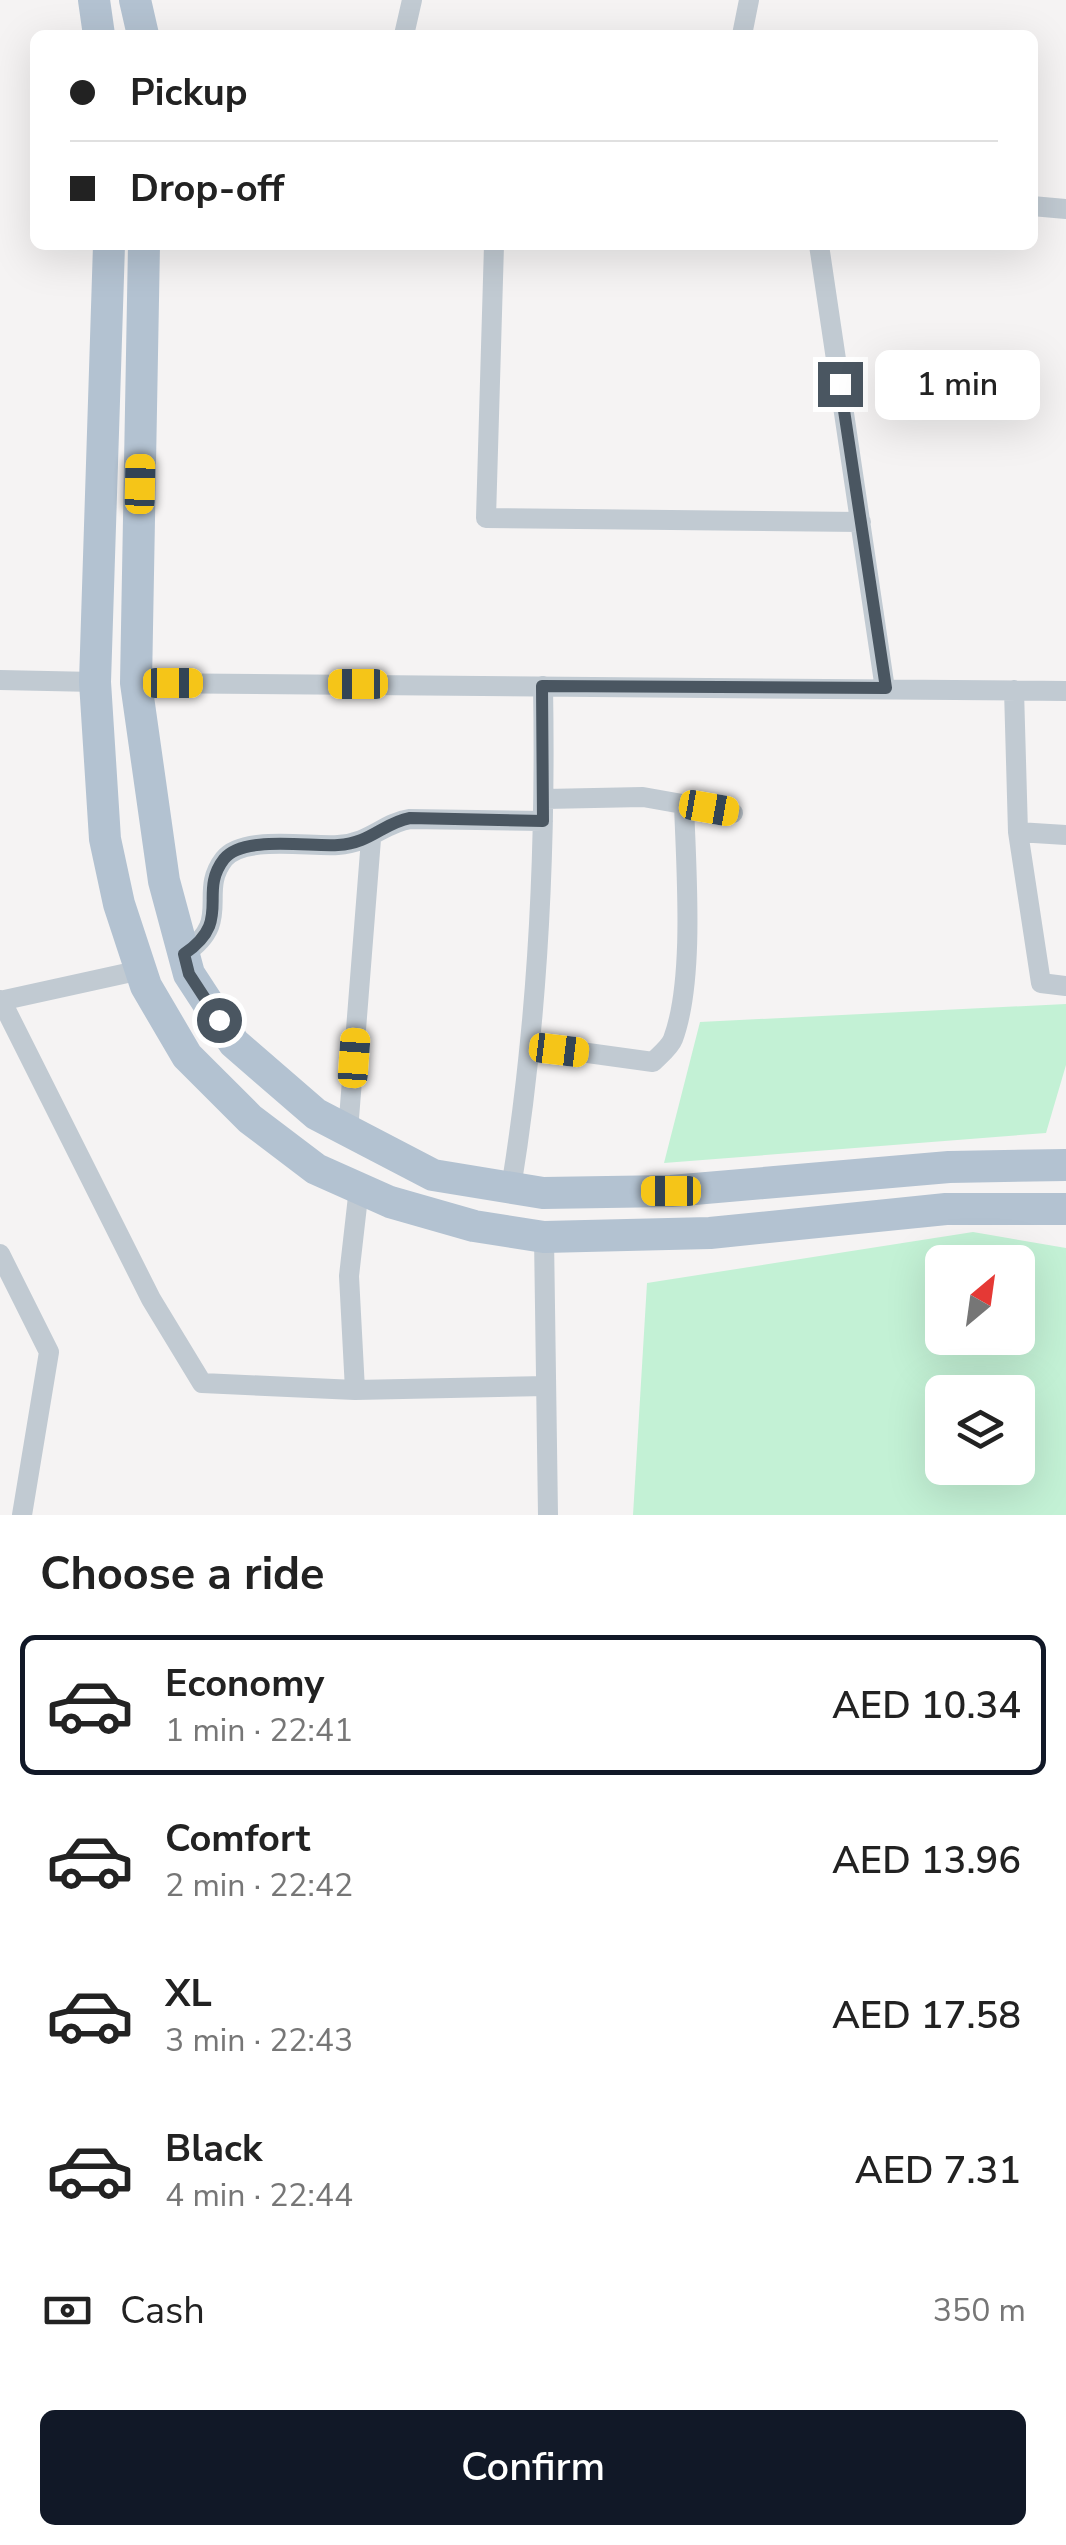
<!DOCTYPE html>
<meta charset="utf-8">
<style>
:root{--surface:#fff;--page:#f6f6f6;--text:#222;--muted:#767676;--line:#e0e0e0;--accent:#111827}
body{margin:0;font-family:"Nunito Sans",sans-serif;background:var(--page);color:var(--text);height:100vh;display:flex;flex-direction:column;font-size:38px;white-space:nowrap}
*{box-sizing:border-box;margin:0}
p{font-size:32px;color:var(--muted)}
.icon{flex:none;width:55px;height:55px;fill:none;stroke:currentColor;stroke-width:2;stroke-linecap:round;stroke-linejoin:round}
.map{position:relative;height:1515px;overflow:hidden}
.sheet{display:flex;flex-direction:column;background:var(--surface);flex:1}
.sheet>*{flex:none}
.guide{position:absolute;left:30px;top:30px;width:1008px;height:220px;border-radius:15px;box-shadow:0 10px 40px #0002;display:grid;align-content:center;height:220px;padding:0 40px;background:var(--surface)}
.needle{width:65px;rotate:29deg}
.buttons{position:absolute;left:925px;top:1245px;display:grid;gap:20px}
.buttons a{display:grid;place-items:center;width:110px;height:110px;border-radius:15px;background:var(--surface);box-shadow:0 10px 40px #0002;font-size:50px}
.end{position:absolute;width:45px;height:45px;margin:-22px;border:12px solid #4a5661;background:#fff;box-shadow:0 0 0 5px #fff}
.from{border-radius:50%}
.bubble{position:absolute;height:70px;border-radius:15px;background:var(--surface);box-shadow:0 10px 40px #0002;font-size:32px;font-weight:600;line-height:70px;text-align:center}
.car{position:absolute;width:30px;height:60px;margin:-30px -15px;border-radius:12px;box-shadow:0 0 8px 2px #0007;background:linear-gradient(#f5c518 24%,#345 0 40%,#f5c518 0 76%,#345 0 86%,#f5c518 0)}
.guide b{display:flex;align-items:center;gap:35px;height:95px;font-size:38px}
.guide b+b{border-top:2px solid var(--line)}
.guide i{width:25px;height:25px;background:var(--text)}
ul{padding:0;list-style:none}
li{display:flex;align-items:center;gap:30px;height:140px;margin:0 20px 15px;padding:0 20px;border:5px solid transparent;border-radius:15px}
li div{flex:1}
li b{display:block;font-size:38px}
li em{font-style:normal;font-weight:600}
li.active{border-color:var(--accent)}
li>.icon{width:90px;height:90px;stroke-width:1.5}
h2{padding:0 40px;font-size:45px;line-height:120px}
.pay{display:flex;align-items:center;gap:25px;height:110px;padding:0 40px;font-size:38px}
.pay p{margin-inline-start:auto}
.primary-button{display:flex;gap:20px;margin-top:auto;padding:20px 40px}
.primary-button a{flex:1;height:115px;border-radius:15px;background:var(--accent);color:#fff;font-size:40px;font-weight:600;line-height:115px;text-align:center}
.map>svg:first-child{display:block}
.green{fill:#c3f1d5;fill-rule:evenodd}
.lines{fill:none;stroke-linecap:round;stroke-linejoin:round}
.street{stroke:#c1cad2;stroke-width:20}
.primary{stroke:#b3c2d1;stroke-width:32}
.route{stroke:#4a5661;stroke-width:12}
</style>
<div class="map">
<svg width="1066" height="1515" viewBox="0 0 1066 1515">
<rect width="100%" height="100%" fill="#f5f3f3"/>
<!-- green -->
<path class="green" d="M1066,1004V1065L1046,1133L664,1163L700,1022Z
M973,1232L1066,1248V1515H633L647,1283ZM942,1262H1018V1338H942ZM942,1392H1018V1468H942Z"/>
<g class="lines">
<!-- street -->
<path class="street" d="M404,35L412,0
M742,35L749,0
M1032,206L1066,209
M494,245L486,518L861,522
M819,245L885,689
M0,680L95,682
M136,683L1066,691
M1014,690L1018,832L1066,835
M545,799L643,797L733,813
M1018,832L1041,983L1066,986
M184,954C234,920 197,894 224,859C243,835 308,847 338,845C371,843 383,823 410,819L543,821
M1,1000L151,1299L202,1383L355,1390L546,1386
M0,1001L141,970
M530,1045L653,1062C660,1055 670,1047 673,1039C695,980 686,868 684,804
M348,1131L371,839
M511,1188C538,1023 546,853 543,686
M544,1237L548,1515
M0,1254L49,1352L22,1515
M355,1390L349,1276L359,1188"/>
<!-- primary -->
<path class="primary" d="M94,0L99,35
M135,0L143,35
M109,245L95,682L105,839L119,904L146,986L187,1056L250,1119L316,1169L390,1202L474,1226L544,1237L710,1233L946,1209H1066
M144,245L136,683L164,881L189,974L234,1043L316,1114L433,1175L543,1193L671,1191L949,1167L1066,1165"/>
</g>
<g class="lines">
<!-- route -->
<path class="route" d="M219,1020L189,974L184,954C234,920 197,894 224,859C243,835 309,847 338,845C371,843 383,823 410,818L543,821L542,686L886,688L840,384"/>
</g>
</svg>
<div class="buttons">
<a><svg class="needle" viewBox="-14 -14 28 28"><path d="M0-13l5 13h-10z" fill="#e53935"/><path d="M0 13l5-13h-10z" fill="#767676"/></svg></a>
<a><svg class="icon" aria-label="layers" viewBox="0 0 24 24"><path d="M12 4l9 5-9 5-9-5zM3 14l9 5 9-5"/></svg></a>
</div>
<i class="end from" style="left:219px;top:1020px"></i>
<i class="end" style="left:840px;top:384px"></i>
<div class="bubble" style="left:875px;top:350px;width:165px">1 min</div>
<i class="car" style="left:140px;top:484px;rotate:1deg"></i>
<i class="car" style="left:173px;top:683px;rotate:90deg"></i>
<i class="car" style="left:358px;top:684px;rotate:270deg"></i>
<i class="car" style="left:709px;top:808px;rotate:100deg"></i>
<i class="car" style="left:559px;top:1050px;rotate:97deg"></i>
<i class="car" style="left:354px;top:1058px;rotate:4deg"></i>
<i class="car" style="left:671px;top:1191px;rotate:270deg"></i>
<div class="guide">
<b><i class="from"></i>Pickup</b>
<b><i></i>Drop-off</b>
</div>
</div>
<section class="sheet">
<h2>Choose a ride</h2>
<ul>
<li class="active"><svg class="icon" aria-label="car" viewBox="0 0 24 24"><path d="M5 17H2v-5l4-1 3-4h7l3 4 3 1v5h-3M9 17h6M6 11h13"/><circle cx="7" cy="17" r="2"/><circle cx="17" cy="17" r="2"/></svg><div><b>Economy</b><p>1 min · 22:41</p></div><em>AED 10.34</em></li>
<li><svg class="icon" aria-label="car" viewBox="0 0 24 24"><path d="M5 17H2v-5l4-1 3-4h7l3 4 3 1v5h-3M9 17h6M6 11h13"/><circle cx="7" cy="17" r="2"/><circle cx="17" cy="17" r="2"/></svg><div><b>Comfort</b><p>2 min · 22:42</p></div><em>AED 13.96</em></li>
<li><svg class="icon" aria-label="car" viewBox="0 0 24 24"><path d="M5 17H2v-5l4-1 3-4h7l3 4 3 1v5h-3M9 17h6M6 11h13"/><circle cx="7" cy="17" r="2"/><circle cx="17" cy="17" r="2"/></svg><div><b>XL</b><p>3 min · 22:43</p></div><em>AED 17.58</em></li>
<li><svg class="icon" aria-label="car" viewBox="0 0 24 24"><path d="M5 17H2v-5l4-1 3-4h7l3 4 3 1v5h-3M9 17h6M6 11h13"/><circle cx="7" cy="17" r="2"/><circle cx="17" cy="17" r="2"/></svg><div><b>Black</b><p>4 min · 22:44</p></div><em>AED 7.31</em></li>
</ul>
<div class="pay"><svg class="icon" aria-label="cash" viewBox="0 0 24 24"><path d="M3 7h18v10H3z"/><circle cx="12" cy="12" r="2"/></svg>Cash<p>350 m</p></div>
<div class="primary-button"><a>Confirm</a></div>
</section>
